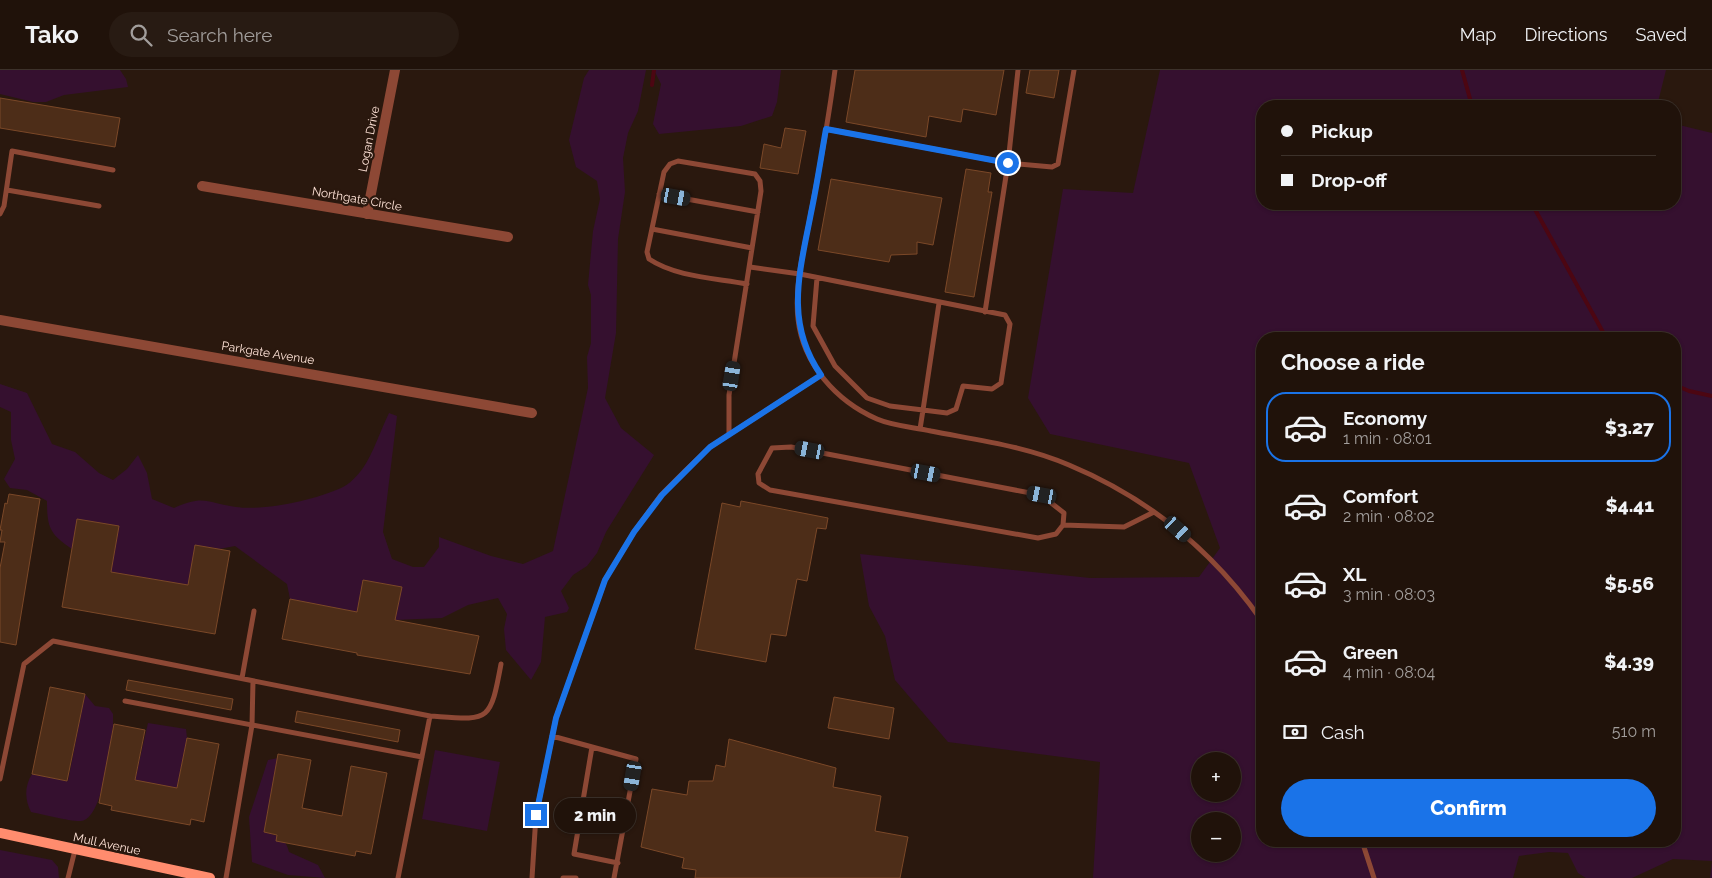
<!DOCTYPE html>
<meta charset="utf-8">
<style>
:root{--surface:#20120a;--page:#281b13;--text:#f1f3f6;--muted:#a29e9c;--line:#3d322b;--accent:#1a73e8}
body{margin:0;font-family:Raleway,sans-serif;background:var(--page);color:var(--text);height:100vh;display:flex;flex-direction:column;font-size:19px;white-space:nowrap}
*{box-sizing:border-box;margin:0}
p{font-size:16px;color:var(--muted)}
.icon{flex:none;width:28px;height:28px;fill:none;stroke:currentColor;stroke-width:2;stroke-linecap:round;stroke-linejoin:round}
.map{position:relative;flex:1;overflow:hidden}
.details{position:absolute;left:1256px;top:262px;width:425px;height:515px;display:flex;flex-direction:column;background:var(--surface);border-radius:20px;box-shadow:0 1px 4px #0004,0 0 0 1px var(--line)}
.details>*{flex:none}
.guide{position:absolute;left:1256px;top:30px;width:425px;height:110px;border-radius:20px;box-shadow:0 1px 4px #0004,0 0 0 1px var(--line);display:grid;align-content:center;height:110px;padding:0 25px;background:var(--surface)}
.buttons{position:absolute;left:1191px;top:682px;display:grid;gap:10px}
.buttons a{display:grid;place-items:center;width:50px;height:50px;border-radius:50%;background:var(--surface);box-shadow:0 1px 4px #0004,0 0 0 1px var(--line);font-size:25px}
.end{position:absolute;width:22px;height:22px;margin:-11px;border:6px solid #1a73e8;background:#fff;box-shadow:0 0 0 2px #fff}
.from{border-radius:50%}
.bubble{position:absolute;height:35px;border-radius:18px;background:var(--surface);box-shadow:0 1px 4px #0004,0 0 0 1px var(--line);font-size:16px;font-weight:800;line-height:35px;text-align:center}
.car{position:absolute;width:15px;height:30px;margin:-15px -8px;border-radius:6px;box-shadow:0 0 4px 1px #0007;background:linear-gradient(#222 24%,#8ab4d8 0 40%,#222 0 76%,#8ab4d8 0 86%,#222 0)}
.guide b{display:flex;align-items:center;gap:18px;height:48px;font-size:19px}
.guide b+b{border-top:1px solid var(--line)}
.guide i{width:12px;height:12px;background:var(--text)}
ul{padding:0;list-style:none}
li{display:flex;align-items:center;gap:15px;height:70px;margin:0 10px 8px;padding:0 15px;border:2px solid transparent;border-radius:20px}
li div{flex:1}
li b{display:block;font-size:19px}
li em{font-style:normal;font-weight:800}
li.on{border-color:var(--accent)}
li>.icon{width:45px;height:45px;stroke-width:1.5}
h2{padding:0 25px;font-size:22px;line-height:60px}
.pay{display:flex;align-items:center;gap:12px;height:55px;padding:0 25px;font-size:19px}
.pay p{margin-inline-start:auto}
.action{display:flex;gap:10px;margin-top:auto;padding:10px 25px}
.action a{flex:1;height:58px;border-radius:30px;background:var(--accent);color:#fff;font-size:20px;font-weight:800;line-height:58px;text-align:center}
header{display:flex;align-items:center;gap:30px;box-sizing:border-box;height:70px;padding:0 25px;background:var(--surface);border-bottom:1px solid var(--line)}
header strong{font-size:24px}
nav{display:flex;gap:28px;margin-inline-start:auto;font-size:18px}
.search{width:350px;height:45px;background:var(--page);display:flex;align-items:center;gap:12px;box-sizing:border-box;padding:0 18px;border-radius:28px;color:var(--muted);font-size:19px}
.map>svg:first-child{display:block}
.green{fill:#35102f;fill-rule:evenodd}
.lines{fill:none;stroke-linecap:round;stroke-linejoin:round}
.stream{stroke:#4c0612;stroke-width:4}
.building{fill:#4d2d18;stroke:#7b4828}
.lane{stroke:#8d4835;stroke-width:5}
.street{stroke:#8d4835;stroke-width:10}
.secondary{stroke:#ff8c6e;stroke-width:10}
.route{stroke:#1a73e8;stroke-width:6}
.labels{text-anchor:middle;stroke-width:4.5;stroke-linejoin:round;paint-order:stroke}
.street-label{font-size:12px;fill:#ffe3d7;stroke:#2a180e}
</style>
<header>
<strong>Tako</strong>
<div class="search"><svg class="icon" aria-label="search" viewBox="0 0 24 24"><circle cx="10" cy="10" r="6"/><path d="M15 15l6 6"/></svg>Search here</div>
<nav><a>Map</a><a>Directions</a><a>Saved</a></nav>
</header>
<div class="map">
<svg width="1712" height="808" viewBox="0 0 1712 808">
<rect width="100%" height="100%" fill="#2a180e"/>
<!-- green -->
<path class="green" d="M0,0H120L126,9L128,17L64,25L46,32H33L0,24Z
M589,0H646L638,41L628,63L623,88L625,122L618,169L616,263L605,328L621,358L654,385L606,462L597,483L587,496L573,505L561,521L569,538L567,542L545,547L541,592L531,610L506,580L504,559L507,544L498,528L468,535L442,548L395,550L401,517L363,510L357,542L290,529L287,514L235,476L219,479L195,475L188,515L111,502L119,456L77,449L72,479C50,464 47,458 47,431L27,420L10,418L4,409L15,389L11,370V342L0,337V314L27,323L52,374L75,382L99,403L113,410L127,399L138,385L147,403L152,429L174,438C204,424 208,433 236,437C264,441 315,430 341,418C349,415 358,405 363,398C373,384 381,359 389,343L397,346L383,462L392,489L413,497H424L439,477V467L491,486L523,494L553,481L588,318L587,287L591,273V225L588,215L593,161L600,129L597,111L576,97L569,70L584,8Z
M654,0H781L777,32L772,46L741,56L659,64L653,54L661,14Z
M1160,0H1666L1657,36H1262V134H1675V54L1712,63V808H1710L1712,791L1673,789L1632,808H1586L1578,803L1568,783L1549,782L1519,786L1513,808H1093L1100,692L948,672L895,610L885,566L869,536L860,484L1090,508L1199,507L1220,478L1189,393L1050,364L1028,328L1063,119L1133,123ZM1262,269H1675V771H1262ZM1200,691H1232V724H1200ZM1200,751H1232V784H1200Z
M85,624L95,636L109,638L113,644V656C110,675 103,749 81,751C72,752 42,744 31,742C25,730 24,717 32,704L68,711Z
M148,653L186,659L187,668L177,718L135,710Z
M435,680L500,692L487,761L422,749Z
M278,688L264,762C277,765 286,768 289,782L318,795L325,808L288,805L252,792L249,747L268,690Z
M0,780L52,790L58,797L59,808H0Z"/>
<g class="lines">
<!-- stream -->
<path class="stream" d="M1462,0L1472,36
M652,15L654,0
M1532,134L1604,264L1609,269
M1675,315L1689,321L1712,326"/>
</g>
<!-- building -->
<path class="building" d="M855,0H1004L996,45L963,39L961,52L929,46L926,67L846,52Z
M1030,0H1059L1054,28L1026,23Z
M0,28L120,48L115,77L0,58Z
M785,58L806,61L798,104L760,98L764,74L781,78Z
M966,99L991,103L988,122H992L974,227L945,222Z
M831,109L942,128L933,175L917,172V184L891,185L889,192L818,180Z
M9,424L40,429L16,575L0,572V498L5,472H0L2,460H0L5,433L7,434Z
M741,431L828,448L826,459L817,458L807,511L797,509L786,566L771,564L766,592L695,579L722,433L740,437Z
M77,449L119,456L111,502L188,515L195,475L230,481L215,564L62,537Z
M363,510L402,517L395,550L479,566L470,604L357,585V583L282,569L290,529L357,542Z
M128,610L233,629L231,640L126,620Z
M50,617L85,624L67,711L32,704Z
M834,627L894,638L889,669L828,658Z
M297,641L400,660L398,672L295,652Z
M114,654L145,660L135,710L177,718L187,668L219,674L204,752L191,749L190,755L111,740L112,736L99,733Z
M729,669L836,698L833,717L881,726L875,761L908,767L900,808H695L696,800L682,798L684,788L641,777L652,719L687,725L689,711H713L716,695L725,697Z
M278,684L311,690L302,738L342,746L351,696L387,703L371,784L356,781L355,786L276,771L277,765L264,762Z"/>
<g class="lines">
<!-- lane -->
<path class="lane" d="M835,0C829,46 821,91 812,137C806,173 794,211 798,249C803,294 836,331 877,349C893,356 913,357 931,361C977,370 1025,376 1069,395C1148,428 1213,481 1262,551
M826,59L1008,93L1052,97L1058,94L1074,0
M7,120L99,136
M659,124L758,142
M0,144L4,136L12,81L113,100
M652,159L752,178
M750,197L800,204L1005,245L1010,254L1001,313L992,319L963,316L956,339L947,343L923,340L920,359
M817,208L813,256L835,296L867,328L890,336L923,340L939,233
M985,242L1008,93L1018,0
M729,365V325L761,121L760,111L755,104L678,91L670,94L664,102L647,182L649,189C676,207 715,208 747,214
M1063,455L1064,443L1041,425L791,377L772,378L758,404L759,413L770,420L1038,468L1056,464L1063,455L1124,457L1154,442
M242,608L254,541
M125,631L422,687
M552,666L636,689L614,808
M592,677L574,784L618,793
M0,709L24,594L53,571L430,646C489,650 490,654 501,594
M1362,771L1374,808
M68,808L75,780
M226,808L252,655L253,611
M398,808L430,646
M532,808L536,745L556,648L605,510L634,462L661,425L685,401L710,377L821,305
M563,808H576"/>
<!-- street -->
<path class="street" d="M202,116L508,167
M367,144L395,0
M0,250L532,343"/>
<!-- secondary -->
<path class="secondary" d="M0,763L210,808"/>
</g>
<g class="lines">
<!-- route -->
<path class="route" d="M536,745L556,648L605,510L634,462L662,425L710,377L821,305C784,252 800,201 811,143C817,115 821,87 826,59L1008,93"/>
</g>
<g class="labels">
<!-- street labels -->
<g class="street-label">
<text transform="translate(369 69) rotate(-79)" y="4">Logan Drive</text>
<text transform="translate(357 129) rotate(10)" y="4">Northgate Circle</text>
<text transform="translate(268 283) rotate(9)" y="4">Parkgate Avenue</text>
<text transform="translate(107 774) rotate(12)" y="4">Mull Avenue</text>
</g>
</g>
</svg>
<div class="buttons">
<a>+</a>
<a>−</a>
</div>
<i class="end from" style="left:1008px;top:93px"></i>
<i class="end" style="left:536px;top:745px"></i>
<div class="bubble" style="left:554px;top:728px;width:82px">2 min</div>
<i class="car" style="left:676px;top:127px;rotate:100deg"></i>
<i class="car" style="left:732px;top:306px;rotate:9deg"></i>
<i class="car" style="left:810px;top:380px;rotate:281deg"></i>
<i class="car" style="left:926px;top:403px;rotate:101deg"></i>
<i class="car" style="left:1042px;top:425px;rotate:281deg"></i>
<i class="car" style="left:1178px;top:459px;rotate:132deg"></i>
<i class="car" style="left:633px;top:706px;rotate:190deg"></i>
<div class="guide">
<b><i class="from"></i>Pickup</b>
<b><i></i>Drop-off</b>
</div>
<section class="details">
<h2>Choose a ride</h2>
<ul>
<li class="on"><svg class="icon" aria-label="car" viewBox="0 0 24 24"><path d="M5 17H2v-5l4-1 3-4h7l3 4 3 1v5h-3M9 17h6M6 11h13"/><circle cx="7" cy="17" r="2"/><circle cx="17" cy="17" r="2"/></svg><div><b>Economy</b><p>1 min · 08:01</p></div><em>$3.27</em></li>
<li><svg class="icon" aria-label="car" viewBox="0 0 24 24"><path d="M5 17H2v-5l4-1 3-4h7l3 4 3 1v5h-3M9 17h6M6 11h13"/><circle cx="7" cy="17" r="2"/><circle cx="17" cy="17" r="2"/></svg><div><b>Comfort</b><p>2 min · 08:02</p></div><em>$4.41</em></li>
<li><svg class="icon" aria-label="car" viewBox="0 0 24 24"><path d="M5 17H2v-5l4-1 3-4h7l3 4 3 1v5h-3M9 17h6M6 11h13"/><circle cx="7" cy="17" r="2"/><circle cx="17" cy="17" r="2"/></svg><div><b>XL</b><p>3 min · 08:03</p></div><em>$5.56</em></li>
<li><svg class="icon" aria-label="car" viewBox="0 0 24 24"><path d="M5 17H2v-5l4-1 3-4h7l3 4 3 1v5h-3M9 17h6M6 11h13"/><circle cx="7" cy="17" r="2"/><circle cx="17" cy="17" r="2"/></svg><div><b>Green</b><p>4 min · 08:04</p></div><em>$4.39</em></li>
</ul>
<div class="pay"><svg class="icon" aria-label="cash" viewBox="0 0 24 24"><path d="M3 7h18v10H3z"/><circle cx="12" cy="12" r="2"/></svg>Cash<p>510 m</p></div>
<div class="action"><a>Confirm</a></div>
</section>
</div>
